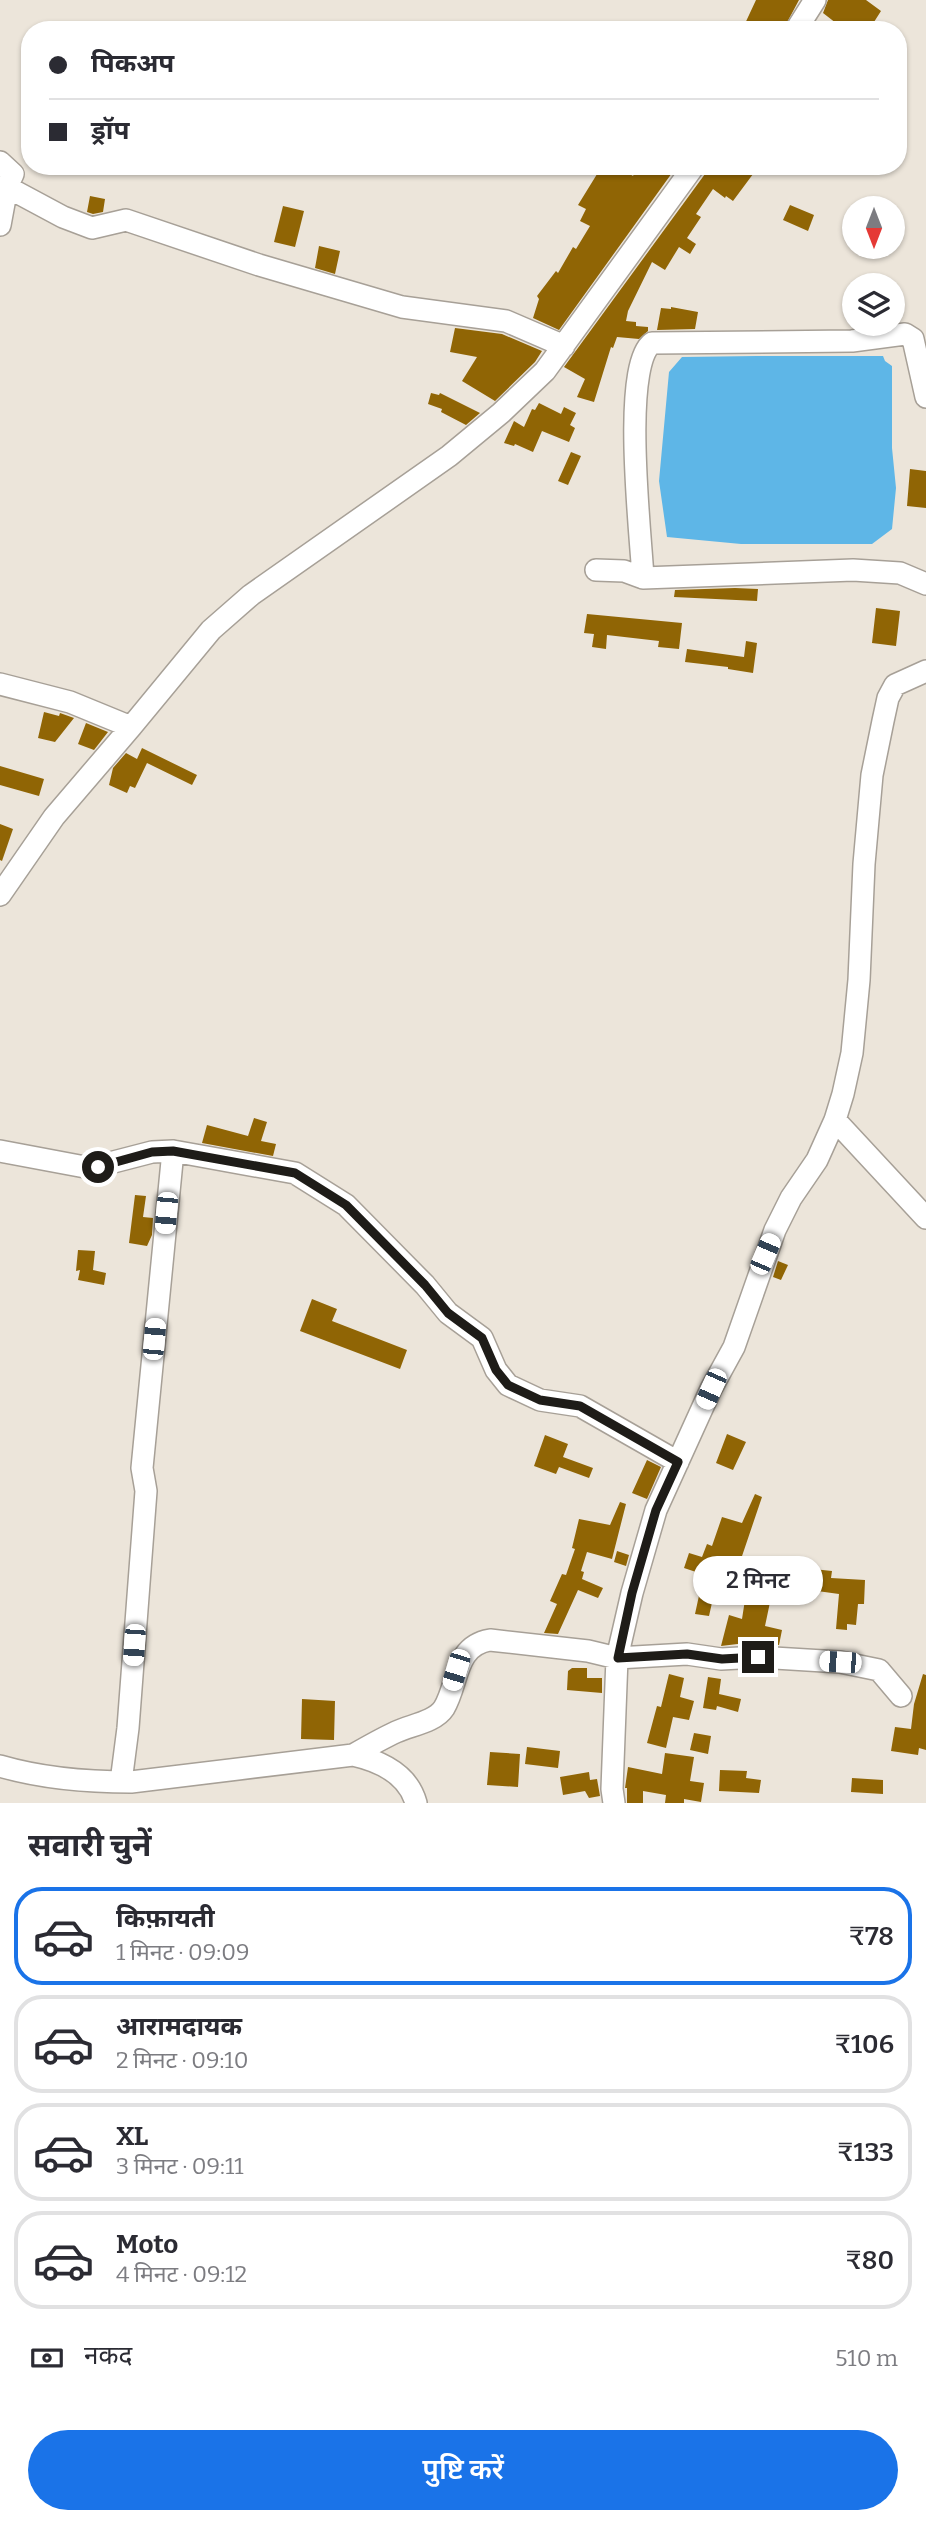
<!DOCTYPE html>
<html lang="hi">
<meta charset="utf-8">
<style>
:root{--surface:#fff;--page:#f7f7f7;--text:#2b2b33;--muted:#7c7c81;--line:#e1e1e2;--accent:#1a73e8}
body{margin:0;font-family:Bitter,"Noto Sans Devanagari",serif;background:var(--page);color:var(--text);height:100vh;display:flex;flex-direction:column;font-size:26px;white-space:nowrap}
*{box-sizing:border-box;margin:0}
p{font-size:23px;color:var(--muted)}
.icon{flex:none;width:38px;height:38px;fill:none;stroke:currentColor;stroke-width:2;stroke-linecap:round;stroke-linejoin:round}
.map{position:relative;height:1803px;overflow:hidden}
.panel{display:flex;flex-direction:column;background:var(--surface);flex:1}
.panel>*{flex:none}
.hud{position:absolute;left:21px;top:21px;width:886px;height:154px;border-radius:28px;box-shadow:0 2px 5px #0004;display:grid;align-content:center;height:154px;padding:0 28px;background:var(--surface)}
.needle{width:46px;rotate:180deg}
.tools{position:absolute;left:842px;top:196px;display:grid;gap:14px}
.tools a{display:grid;place-items:center;width:63px;height:63px;border-radius:50%;background:var(--surface);box-shadow:0 2px 5px #0004;font-size:35px}
.end{position:absolute;width:32px;height:32px;margin:-16px;border:9px solid #1e1c18;background:#fff;box-shadow:0 0 0 4px #fff}
.from{border-radius:50%}
.bubble{position:absolute;height:49px;border-radius:24px;background:var(--surface);box-shadow:0 2px 5px #0004;font-size:23px;font-weight:600;line-height:49px;text-align:center}
.car{position:absolute;width:21px;height:42px;margin:-21px -10px;border-radius:9px;box-shadow:0 0 5px 2px #0007;background:linear-gradient(#fff 24%,#345 0 40%,#fff 0 76%,#345 0 86%,#fff 0)}
.hud b{display:flex;align-items:center;gap:24px;height:66px;font-size:26px}
.hud b+b{border-top:2px solid var(--line)}
.hud i{width:18px;height:18px;background:var(--text)}
ul{padding:0;list-style:none}
li{display:flex;align-items:center;gap:21px;height:98px;margin:0 14px 10px;padding:0 14px;border:4px solid var(--line);border-radius:28px}
li div{flex:1}
li b{display:block;font-size:26px}
li em{font-style:normal;font-weight:600}
li.active{border-color:var(--accent)}
li>.icon{width:63px;height:63px;stroke-width:1.5}
h2{padding:0 28px;font-size:32px;line-height:84px}
.pay{display:flex;align-items:center;gap:18px;height:77px;padding:0 28px;font-size:26px}
.pay p{margin-inline-start:auto}
.action{display:flex;gap:14px;margin-top:auto;padding:14px 28px}
.action a{flex:1;height:80px;border-radius:42px;background:var(--accent);color:#fff;font-size:28px;font-weight:600;line-height:80px;text-align:center}
.map>svg:first-child{display:block}
.water{fill:#5eb6e7}
.building{fill:#906505}
.lines{fill:none;stroke-linecap:round;stroke-linejoin:round}
.minor-casing{stroke:#a7a097;stroke-width:24}
.minor{stroke:#fff;stroke-width:21}
.route{stroke:#1e1c18;stroke-width:9}
</style>
<div class="map">
<svg width="926" height="1803" viewBox="0 0 926 1803">
<rect width="100%" height="100%" fill="#ece5da"/>
<!-- water -->
<path class="water" d="M756,356H883L885,361L892,366V448L896,488L892,529L872,544H741L667,537L659,481L669,372L682,357Z"/>
<!-- building -->
<path class="building" d="M756,0H799L783,30H742Z
M828,0H866L881,11L874,22L886,30H845L823,13Z
M602,166H617L633,176L638,166H677L559,330L533,318L539,299L537,296L556,271L558,273L573,247L576,249L590,226L580,221L586,209L578,205Z
M707,166H759L733,201L726,196L725,198L713,189L696,214L701,217L687,238L696,244L690,254L679,247L665,270L652,262L628,311L626,321L636,322V326L648,327V331L639,339L617,337L613,348L611,347L594,402L577,397L585,379L564,367L705,174Z
M90,196L105,199L103,212L93,214L87,212Z
M790,205L814,215L808,231L783,220Z
M283,206L304,211L295,247L274,242Z
M319,246L340,251L335,274L315,268Z
M671,307L698,312L695,329L657,330L661,308L671,309Z
M455,328L502,334L542,351L535,362L495,401L462,381L477,357L450,352Z
M431,393L439,395L440,393L480,413L466,425L441,412L442,409L428,404Z
M539,403L561,414L564,407L576,413L570,425L575,428L569,442L542,431L533,452L515,444L514,446L504,443L514,421L524,427L532,409L535,410Z
M571,452L581,456L568,485L558,481Z
M910,469L926,471V508L907,506Z
M735,588L758,589L757,601L674,597L675,590Z
M876,608L900,611L896,646L872,643Z
M587,614L682,623L679,649L658,647L659,641L607,635L606,649L592,647L594,634L584,633Z
M746,641L757,643L753,673L728,669V667L685,662L687,649L744,657Z
M44,712L59,716L60,713L74,718L55,742L38,738Z
M86,723L108,732L94,750L78,744Z
M142,748L197,775L192,785L147,763L135,788L130,786L127,793L109,785L113,768L126,753L137,759Z
M0,766L44,779L39,796L0,785Z
M0,824L13,829L2,861L0,860Z
M254,1118L267,1122L261,1141L276,1144L273,1156L202,1143L207,1125L248,1136Z
M135,1195L146,1196L143,1217L153,1218L152,1235L147,1246L129,1243Z
M78,1250L95,1251L93,1270L106,1273L104,1285L78,1280L80,1270L76,1271Z
M778,1261L788,1265L781,1280L773,1277Z
M312,1299L337,1309L332,1321L407,1350L400,1369L300,1331Z
M727,1434L746,1442L733,1470L716,1463Z
M545,1435L568,1444L563,1457L593,1468L589,1478L559,1467L556,1474L534,1466Z
M647,1460L661,1467L647,1499L632,1493Z
M755,1494L762,1497L740,1562L777,1569L765,1626L782,1630L779,1645L754,1642L721,1646L729,1615L742,1619L749,1574L714,1559L708,1576L684,1568L689,1553L702,1557L707,1544L712,1546L722,1517L742,1523Z
M620,1502L626,1504L612,1559L587,1552L581,1571L584,1572L582,1579L603,1588L598,1598L578,1590L558,1634L544,1633L557,1604L550,1601L562,1574L566,1575L575,1549L572,1548L579,1519L610,1525Z
M617,1551L629,1555L626,1566L614,1562Z
M813,1569L832,1571L831,1578L865,1580L864,1604H858L856,1625L847,1624V1630L836,1629L839,1594L810,1590Z
M700,1591L714,1594L709,1616L695,1614Z
M572,1668H587V1678H602V1693L567,1690L568,1671Z
M669,1674L684,1678L680,1697L694,1701L689,1720L673,1717L666,1748L647,1743L657,1706L661,1707Z
M923,1674L926,1675V1750L919,1748L918,1755L891,1751L895,1727L911,1729L914,1704Z
M708,1677L721,1679L719,1694L741,1699L738,1712L717,1706L716,1710L703,1708Z
M302,1699L335,1701L334,1740L301,1739Z
M694,1733L711,1736L708,1754L690,1750Z
M527,1747L560,1751L558,1768L525,1764Z
M490,1752L520,1754L518,1787L487,1785Z
M665,1753L694,1757L690,1781L704,1783L701,1802L684,1799V1803H665L666,1795L643,1791V1803H627V1788H625L628,1767L662,1774Z
M720,1770L747,1771L746,1778L761,1780L759,1793L719,1791Z
M589,1772L590,1780L597,1779L600,1796L589,1798L585,1791L563,1795L560,1777Z
M852,1778L883,1780V1794L851,1792Z"/>
<g class="lines">
<defs>
<path id="minor" d="M796,30L815,0
M0,162L13,174L7,187L63,217L92,228L126,220L259,265L402,307L506,321L564,346
M0,225L7,187
M596,570L624,571L643,578L853,570L900,573L926,584
M643,578C641,536 621,367 652,343L852,341L905,334L913,339L926,397
M0,684L70,702L131,727
M0,895L54,817L131,727L211,630L251,595L449,456L501,413L545,371L694,166
M835,1120L926,1218
M0,1151L85,1167L98,1166L152,1152L173,1151L295,1173L346,1205L425,1285L448,1313L482,1338L496,1370L508,1385L540,1400L580,1406L678,1462
M353,1755C367,1747 381,1739 396,1732C411,1725 435,1722 444,1708C459,1683 454,1646 490,1640L588,1651L617,1658L687,1654L721,1659L758,1657L840,1662L879,1670L901,1696
M0,1766C41,1778 88,1782 131,1782L353,1755C380,1761 408,1774 416,1803
M121,1782L128,1728L146,1491L142,1468L173,1151
M614,1803L612,1789L617,1658L632,1593L656,1510L711,1389L734,1347L775,1230L791,1198L817,1160L835,1120L843,1094L852,1053L859,980L864,864L872,775L883,721L888,698L895,685L926,671"/>
</defs>
<!-- minor casing -->
<use href="#minor" class="minor-casing"/>
<!-- minor -->
<use href="#minor" class="minor"/>
</g>
<g class="lines">
<!-- route -->
<path class="route" d="M98,1167L152,1152L173,1151L295,1173L346,1205L425,1285L448,1313L482,1338L496,1370L508,1385L540,1400L580,1406L678,1462L656,1510L632,1593L618,1658L687,1654L722,1659L758,1657"/>
</g>
</svg>
<div class="tools">
<a><svg class="needle" viewBox="-14 -14 28 28"><path d="M0-13l5 13h-10z" fill="#e53935"/><path d="M0 13l5-13h-10z" fill="#7c7c81"/></svg></a>
<a><svg class="icon" aria-label="layers" viewBox="0 0 24 24"><path d="M12 4l9 5-9 5-9-5zM3 14l9 5 9-5"/></svg></a>
</div>
<i class="end from" style="left:98px;top:1167px"></i>
<i class="end" style="left:758px;top:1657px"></i>
<div class="bubble" style="left:693px;top:1556px;width:130px">2 मिनट</div>
<i class="car" style="left:166px;top:1213px;rotate:185deg"></i>
<i class="car" style="left:765px;top:1254px;rotate:23deg"></i>
<i class="car" style="left:154px;top:1339px;rotate:5deg"></i>
<i class="car" style="left:711px;top:1389px;rotate:204deg"></i>
<i class="car" style="left:134px;top:1645px;rotate:184deg"></i>
<i class="car" style="left:840px;top:1662px;rotate:273deg"></i>
<i class="car" style="left:456px;top:1670px;rotate:197deg"></i>
<div class="hud">
<b><i class="from"></i>पिकअप</b>
<b><i></i>ड्रॉप</b>
</div>
</div>
<section class="panel">
<h2>सवारी चुनें</h2>
<ul>
<li class="active"><svg class="icon" aria-label="car" viewBox="0 0 24 24"><path d="M5 17H2v-5l4-1 3-4h7l3 4 3 1v5h-3M9 17h6M6 11h13"/><circle cx="7" cy="17" r="2"/><circle cx="17" cy="17" r="2"/></svg><div><b>किफ़ायती</b><p>1 मिनट · 09:09</p></div><em>₹78</em></li>
<li><svg class="icon" aria-label="car" viewBox="0 0 24 24"><path d="M5 17H2v-5l4-1 3-4h7l3 4 3 1v5h-3M9 17h6M6 11h13"/><circle cx="7" cy="17" r="2"/><circle cx="17" cy="17" r="2"/></svg><div><b>आरामदायक</b><p>2 मिनट · 09:10</p></div><em>₹106</em></li>
<li><svg class="icon" aria-label="car" viewBox="0 0 24 24"><path d="M5 17H2v-5l4-1 3-4h7l3 4 3 1v5h-3M9 17h6M6 11h13"/><circle cx="7" cy="17" r="2"/><circle cx="17" cy="17" r="2"/></svg><div><b>XL</b><p>3 मिनट · 09:11</p></div><em>₹133</em></li>
<li><svg class="icon" aria-label="car" viewBox="0 0 24 24"><path d="M5 17H2v-5l4-1 3-4h7l3 4 3 1v5h-3M9 17h6M6 11h13"/><circle cx="7" cy="17" r="2"/><circle cx="17" cy="17" r="2"/></svg><div><b>Moto</b><p>4 मिनट · 09:12</p></div><em>₹80</em></li>
</ul>
<div class="pay"><svg class="icon" aria-label="cash" viewBox="0 0 24 24"><path d="M3 7h18v10H3z"/><circle cx="12" cy="12" r="2"/></svg>नकद<p>510 m</p></div>
<div class="action"><a>पुष्टि करें</a></div>
</section>
